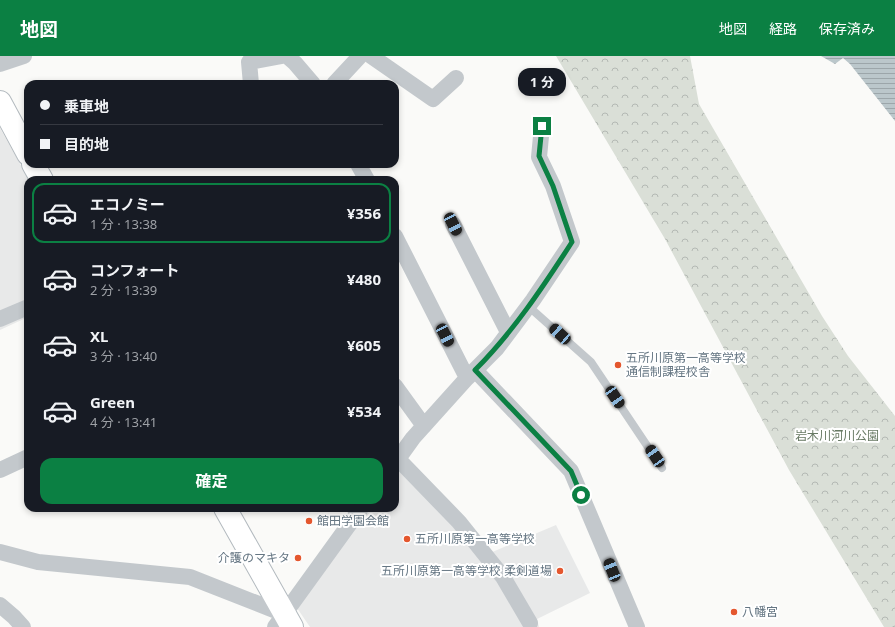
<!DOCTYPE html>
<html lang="ja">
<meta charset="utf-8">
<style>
:root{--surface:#171b24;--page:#20242c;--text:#f1f3f6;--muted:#9ea1a6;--line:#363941;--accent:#0b8043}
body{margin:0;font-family:"Noto Sans","Noto Sans JP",sans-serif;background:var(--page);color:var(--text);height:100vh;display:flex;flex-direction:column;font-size:15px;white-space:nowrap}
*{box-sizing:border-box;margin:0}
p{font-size:13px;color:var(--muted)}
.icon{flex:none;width:22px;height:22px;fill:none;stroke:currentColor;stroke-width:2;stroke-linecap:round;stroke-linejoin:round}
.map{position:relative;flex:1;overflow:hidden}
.details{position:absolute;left:24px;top:120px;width:375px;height:336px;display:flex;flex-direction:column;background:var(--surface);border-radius:12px;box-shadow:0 2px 6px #0003}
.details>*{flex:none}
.top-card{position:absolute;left:24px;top:24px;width:375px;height:88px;border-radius:12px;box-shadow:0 2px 6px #0003;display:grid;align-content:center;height:88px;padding:0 16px;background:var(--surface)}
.end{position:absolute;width:18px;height:18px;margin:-9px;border:5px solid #0b8043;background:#fff;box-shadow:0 0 0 2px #fff}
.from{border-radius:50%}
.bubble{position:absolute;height:28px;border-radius:12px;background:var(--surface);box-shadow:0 2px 6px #0003;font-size:13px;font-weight:700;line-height:28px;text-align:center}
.car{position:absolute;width:12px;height:24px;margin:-12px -6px;border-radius:5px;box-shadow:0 0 3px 1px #0007;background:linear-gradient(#222 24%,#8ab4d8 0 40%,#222 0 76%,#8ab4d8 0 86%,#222 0)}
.top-card b{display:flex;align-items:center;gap:14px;height:38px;font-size:15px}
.top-card b+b{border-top:1px solid var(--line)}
.top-card i{width:10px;height:10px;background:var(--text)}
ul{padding:7px 0 0;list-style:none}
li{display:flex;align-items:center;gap:12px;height:60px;margin:0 8px 6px;padding:0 8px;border:2px solid transparent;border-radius:12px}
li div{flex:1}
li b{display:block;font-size:15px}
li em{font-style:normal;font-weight:700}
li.active{border-color:var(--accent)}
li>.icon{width:36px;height:36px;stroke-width:1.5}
.action{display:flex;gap:8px;margin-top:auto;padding:8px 16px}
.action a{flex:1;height:46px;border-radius:12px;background:var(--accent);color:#fff;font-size:16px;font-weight:700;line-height:46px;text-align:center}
header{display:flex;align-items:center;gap:24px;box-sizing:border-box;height:56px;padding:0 20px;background:var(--accent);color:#fff}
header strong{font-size:19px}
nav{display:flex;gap:22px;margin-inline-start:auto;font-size:14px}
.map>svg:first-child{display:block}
.built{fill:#e8e9e9}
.park{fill:url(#park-crowns)}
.water{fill:url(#water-rules)}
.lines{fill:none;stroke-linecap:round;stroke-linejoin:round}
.secondary-casing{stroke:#b3babf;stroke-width:24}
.lane{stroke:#c3c8cc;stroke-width:8}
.street{stroke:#c3c8cc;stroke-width:16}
.secondary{stroke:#fff;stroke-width:22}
.route{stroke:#0b8043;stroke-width:5}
.poi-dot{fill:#e4572e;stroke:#fff;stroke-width:1.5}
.labels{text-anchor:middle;stroke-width:4;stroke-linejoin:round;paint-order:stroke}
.poi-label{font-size:12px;fill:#657683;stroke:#fff;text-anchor:start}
.park-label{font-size:12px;fill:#687a64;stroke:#fff}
</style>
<header>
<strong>地図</strong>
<nav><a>地図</a><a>経路</a><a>保存済み</a></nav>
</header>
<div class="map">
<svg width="895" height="571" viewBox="0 0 895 571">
<defs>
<pattern id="park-crowns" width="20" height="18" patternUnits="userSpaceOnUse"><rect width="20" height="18" fill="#dadfd7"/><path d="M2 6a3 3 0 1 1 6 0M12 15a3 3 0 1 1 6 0" fill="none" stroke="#b4b9b4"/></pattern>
<pattern id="water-rules" width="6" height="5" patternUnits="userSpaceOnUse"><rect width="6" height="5" fill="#bbc7cb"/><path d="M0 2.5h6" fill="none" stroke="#9ca6aa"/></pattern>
</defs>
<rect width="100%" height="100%" fill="#fafaf8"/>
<!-- built -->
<path class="built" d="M0,72L29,124L28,261L0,274Z
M401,409L490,497L556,469L590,537L537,563L539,571H310L297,552L369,452H395V416Z"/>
<!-- park -->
<path class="park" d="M556,0H690L699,48L822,260L848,300L895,360V571H884L789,414L665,183Z"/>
<!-- water -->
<path class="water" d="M821,0H895V65L850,8L843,2L835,8Z"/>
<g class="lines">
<defs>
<path id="secondary" d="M0,46L28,98
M33,108L42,124
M225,452L292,571"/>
</defs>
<!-- secondary casing -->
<use href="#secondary" class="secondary-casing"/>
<!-- lane -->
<path class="lane" d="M528,250L591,306L662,412"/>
<!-- street -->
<path class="street" d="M287,0L295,7L313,28
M371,0L433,43L456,22
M0,8L24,0
M251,28L249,6L282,0
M334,28L360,0
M358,108L367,124
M453,168L508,276
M395,180L467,322
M0,263L28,251
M475,314L571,415L637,571
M395,330L424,370
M398,403L459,466L503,521L530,567
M395,407L413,382L467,322L497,292L533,244L572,186L553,130L539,101L542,70
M0,414L28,401
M0,496L38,506L190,521L284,558
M0,549L14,561L23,571
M275,571L361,452"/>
<!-- secondary -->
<use href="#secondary" class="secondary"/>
</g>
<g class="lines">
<!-- route -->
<path class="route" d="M542,70L539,100L553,130L572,186C543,231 513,276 475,314L571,415L581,439"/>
</g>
<!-- markers -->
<g class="poi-dot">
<circle cx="618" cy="309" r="4"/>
<circle cx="309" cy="465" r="4"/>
<circle cx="407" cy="483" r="4"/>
<circle cx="298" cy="502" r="4"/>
<circle cx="560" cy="515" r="4"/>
<circle cx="734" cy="556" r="4"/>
</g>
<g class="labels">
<!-- poi labels -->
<g class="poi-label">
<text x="626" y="306">五所川原第一高等学校<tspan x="626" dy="14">通信制課程校舎</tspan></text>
<text x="317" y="469">館田学園会館</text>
<text x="415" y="487">五所川原第一高等学校</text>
<text x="290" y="506" text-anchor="end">介護のマキタ</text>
<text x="552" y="519" text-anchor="end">五所川原第一高等学校 柔剣道場</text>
<text x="742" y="560">八幡宮</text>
</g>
<!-- park labels -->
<g class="park-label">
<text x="837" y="384">岩木川河川公園</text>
</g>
</g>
</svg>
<i class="end from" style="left:581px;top:439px"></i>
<i class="end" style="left:542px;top:70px"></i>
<div class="bubble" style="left:518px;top:12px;width:48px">1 分</div>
<i class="car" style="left:453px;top:168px;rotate:153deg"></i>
<i class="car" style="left:560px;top:278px;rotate:312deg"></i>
<i class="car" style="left:445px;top:279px;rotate:153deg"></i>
<i class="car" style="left:615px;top:341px;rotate:146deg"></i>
<i class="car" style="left:655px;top:400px;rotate:326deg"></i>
<i class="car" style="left:612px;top:514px;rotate:338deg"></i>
<div class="top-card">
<b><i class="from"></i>乗車地</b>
<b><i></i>目的地</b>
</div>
<section class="details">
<ul>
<li class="active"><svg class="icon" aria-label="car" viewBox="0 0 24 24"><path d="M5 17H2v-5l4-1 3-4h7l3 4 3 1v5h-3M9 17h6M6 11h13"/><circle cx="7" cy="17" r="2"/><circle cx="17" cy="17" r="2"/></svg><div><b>エコノミー</b><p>1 分 · 13:38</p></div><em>¥356</em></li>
<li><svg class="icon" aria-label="car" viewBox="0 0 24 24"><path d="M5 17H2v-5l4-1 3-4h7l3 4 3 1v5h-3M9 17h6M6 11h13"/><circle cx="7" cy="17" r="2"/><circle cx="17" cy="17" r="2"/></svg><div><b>コンフォート</b><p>2 分 · 13:39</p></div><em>¥480</em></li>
<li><svg class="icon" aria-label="car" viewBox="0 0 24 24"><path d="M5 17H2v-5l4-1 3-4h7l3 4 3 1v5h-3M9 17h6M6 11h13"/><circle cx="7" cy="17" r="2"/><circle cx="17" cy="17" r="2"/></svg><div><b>XL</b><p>3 分 · 13:40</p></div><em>¥605</em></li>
<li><svg class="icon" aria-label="car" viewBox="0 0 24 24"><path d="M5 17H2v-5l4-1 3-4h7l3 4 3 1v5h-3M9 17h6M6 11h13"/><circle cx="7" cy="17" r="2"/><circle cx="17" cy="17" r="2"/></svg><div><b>Green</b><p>4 分 · 13:41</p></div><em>¥534</em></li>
</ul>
<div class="action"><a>確定</a></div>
</section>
</div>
